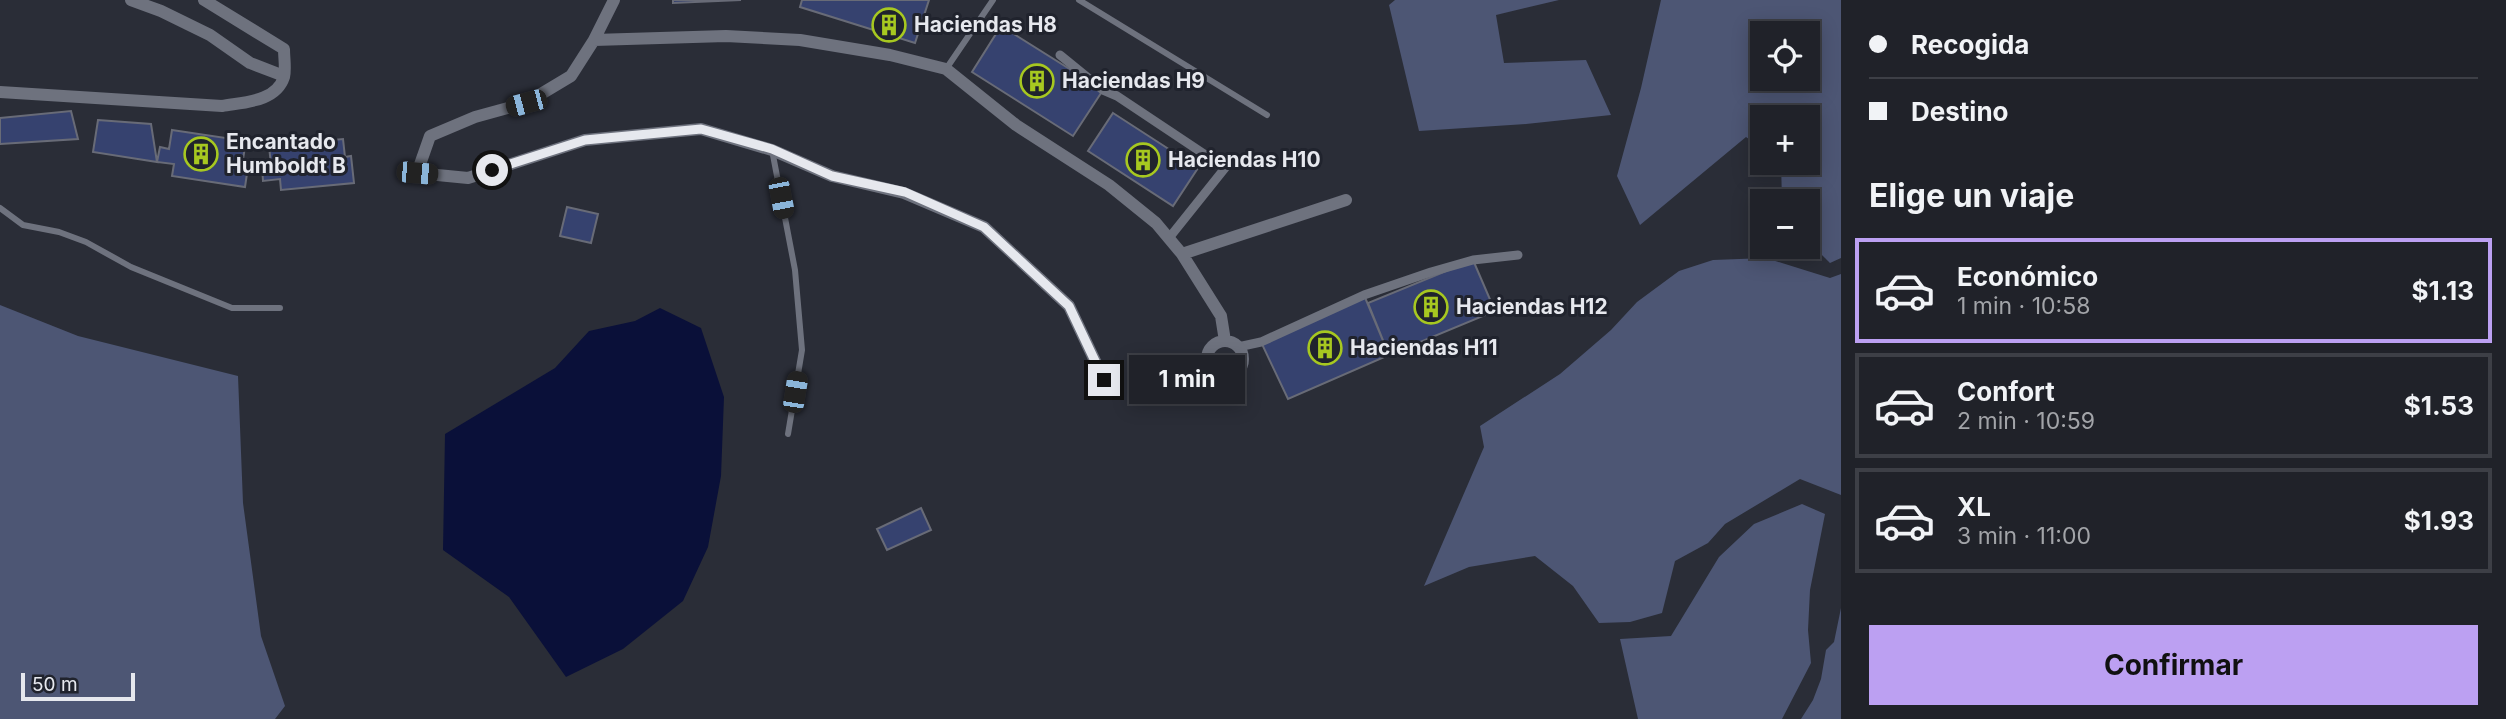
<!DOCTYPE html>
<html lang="es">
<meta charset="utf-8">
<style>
:root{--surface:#202229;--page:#2d2f35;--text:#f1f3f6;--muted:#a2a4a8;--line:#3d3f46;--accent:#bca0f2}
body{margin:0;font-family:Inter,sans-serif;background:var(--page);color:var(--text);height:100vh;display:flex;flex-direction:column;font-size:26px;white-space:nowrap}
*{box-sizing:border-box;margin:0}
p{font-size:23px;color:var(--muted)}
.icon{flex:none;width:38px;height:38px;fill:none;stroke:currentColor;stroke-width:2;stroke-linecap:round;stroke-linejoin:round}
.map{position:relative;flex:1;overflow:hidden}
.details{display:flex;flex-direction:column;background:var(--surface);width:665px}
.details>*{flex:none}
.banner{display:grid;align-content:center;height:154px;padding:0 28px;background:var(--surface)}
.buttons{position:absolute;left:1750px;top:21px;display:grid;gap:14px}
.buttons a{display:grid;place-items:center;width:70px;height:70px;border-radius:0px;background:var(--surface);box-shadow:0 4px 18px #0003,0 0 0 2px var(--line);font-size:35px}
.scale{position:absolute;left:21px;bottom:18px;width:114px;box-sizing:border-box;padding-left:7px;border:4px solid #e6e8ee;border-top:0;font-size:19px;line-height:24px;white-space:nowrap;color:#e6e8ee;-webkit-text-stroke:5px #20232d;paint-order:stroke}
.end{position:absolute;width:32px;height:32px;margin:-16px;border:9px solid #e6e8ee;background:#111;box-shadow:0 0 0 4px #111}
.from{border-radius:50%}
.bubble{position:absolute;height:49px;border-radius:0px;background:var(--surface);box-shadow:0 4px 18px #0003,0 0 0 2px var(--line);font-size:23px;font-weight:700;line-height:49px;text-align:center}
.car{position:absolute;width:21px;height:42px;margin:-21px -10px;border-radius:9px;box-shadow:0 0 5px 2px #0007;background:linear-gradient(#222 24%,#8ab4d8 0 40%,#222 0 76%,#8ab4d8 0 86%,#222 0)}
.banner b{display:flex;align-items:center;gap:24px;height:66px;font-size:26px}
.banner b+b{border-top:2px solid var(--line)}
.banner i{width:18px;height:18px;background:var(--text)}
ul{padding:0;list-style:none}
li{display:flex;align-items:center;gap:21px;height:105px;margin:0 14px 10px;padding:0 14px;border:4px solid var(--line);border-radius:0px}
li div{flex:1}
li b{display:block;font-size:26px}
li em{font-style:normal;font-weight:700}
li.active{border-color:var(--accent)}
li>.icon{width:63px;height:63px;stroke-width:1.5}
h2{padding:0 28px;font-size:32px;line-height:84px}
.primary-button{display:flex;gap:14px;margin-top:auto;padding:14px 28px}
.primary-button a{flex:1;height:80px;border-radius:0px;background:var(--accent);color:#111;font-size:28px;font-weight:700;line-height:80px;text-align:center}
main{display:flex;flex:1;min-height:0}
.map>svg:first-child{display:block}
.green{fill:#4d5674;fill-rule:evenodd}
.water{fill:#0a1039}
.building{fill:#36426f;stroke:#686b77;stroke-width:2}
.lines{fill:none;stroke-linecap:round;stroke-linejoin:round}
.service{stroke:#6e727e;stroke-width:6}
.pedestrian{stroke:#6e727e;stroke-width:9}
.minor{stroke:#6e727e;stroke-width:12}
.route{stroke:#e6e8ee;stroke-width:9}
.labels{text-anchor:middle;stroke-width:6;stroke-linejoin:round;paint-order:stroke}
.poi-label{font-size:21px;font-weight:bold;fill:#e6e8ee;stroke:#20232d;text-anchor:start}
</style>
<main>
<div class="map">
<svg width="1841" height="719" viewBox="0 0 1841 719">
<rect width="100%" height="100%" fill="#2a2d37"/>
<!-- green -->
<path class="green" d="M1395,0H1559L1496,15L1504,63L1586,60L1611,115L1526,124L1419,131L1389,5Z
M1661,0H1841V258L1830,263L1808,241V201H1782L1781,163H1808V117H1762V148L1746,137L1640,225L1617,176L1641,88ZM1762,33H1808V79H1762Z
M1766,258L1830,278L1841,274V495L1800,479L1725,524L1708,543L1675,561L1662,613L1630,622L1599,623L1573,586L1535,556L1469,567L1424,586L1484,447L1480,426L1560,374L1611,330L1637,302L1679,271L1713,260Z
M0,305L78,336L238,376L243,503L261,636L285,706L275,719H0Z
M1802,504L1825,514L1810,590L1808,630L1811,663L1782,719H1638L1620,639L1671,636L1719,557L1754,524Z
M1841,608V719H1801L1813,700L1821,679L1826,650L1834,642Z"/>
<!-- water -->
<path class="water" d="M660,308L701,328L724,397L721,476L708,547L683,601L623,649L566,677L509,597L443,550L445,434L555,368L589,331L635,321Z"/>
<!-- building -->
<path class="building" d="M673,0H741L673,3Z
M802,0H929L915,43L800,7Z
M1001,26L1103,90L1073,136L972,72Z
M71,111L78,139L0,144V118Z
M1113,113L1198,168L1173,206L1088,151Z
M98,120L151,124L157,162L93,152Z
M172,130L246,141L243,159L249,160L245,187L172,176L174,164L157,162L160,147L169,149Z
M343,139L345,157L351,156L354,183L281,190L280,179L263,181L262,166L271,165L269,146Z
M567,207L598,214L591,243L560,236Z
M1473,260L1495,311L1389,355L1368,303Z
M1364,295L1389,355L1288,399L1261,342Z
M921,508L931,530L887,550L877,529Z"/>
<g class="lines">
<!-- service -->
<path class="service" d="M1079,0L1267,115
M946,69L993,0
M772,150L795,270L802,350L788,434
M0,208L23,225L59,232L86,242L131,267L232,308H280"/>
<!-- pedestrian -->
<path class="pedestrian" d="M1060,55L1103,90L1117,96L1225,168L1169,238
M1238,347L1261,342L1364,295L1431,272L1473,260L1518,255"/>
<!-- minor -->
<path class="minor" d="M131,0L161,11L210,35L250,63L284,76
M614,0L594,40L571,76L526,103L475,117L430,136L417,173L468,178L585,140L701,129L772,150L832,176L904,193L984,227L1069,306L1104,380
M594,40L726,36L800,40L890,55L946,69L1016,125L1109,185L1156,223L1182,254L1221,316L1225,341
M0,92L222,106C244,102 276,102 284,77C286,69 284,58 284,49L204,0
M1182,254L1346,200
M1207 359a18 18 0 1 1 36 0a18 18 0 1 1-36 0Z"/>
</g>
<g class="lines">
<!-- route -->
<path class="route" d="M492,170L585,140L701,129L772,149L832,176L905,192L984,227L1069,306L1104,380"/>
</g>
<!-- icons -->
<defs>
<symbol id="building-ring" viewBox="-11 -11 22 22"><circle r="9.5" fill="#20232d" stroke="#a7c820" stroke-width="1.5"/><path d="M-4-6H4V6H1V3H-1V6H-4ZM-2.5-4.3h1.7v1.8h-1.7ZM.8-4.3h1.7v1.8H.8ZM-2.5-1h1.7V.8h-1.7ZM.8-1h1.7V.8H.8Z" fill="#a7c820"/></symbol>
</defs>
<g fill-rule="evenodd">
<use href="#building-ring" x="870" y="6" width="38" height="38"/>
<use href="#building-ring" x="1018" y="62" width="38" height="38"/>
<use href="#building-ring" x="182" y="135" width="38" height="38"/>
<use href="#building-ring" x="1124" y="141" width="38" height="38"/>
<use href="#building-ring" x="1412" y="288" width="38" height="38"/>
<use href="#building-ring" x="1306" y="329" width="38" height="38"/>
</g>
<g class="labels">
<!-- poi labels -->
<g class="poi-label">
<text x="914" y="32">Haciendas H8</text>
<text x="1062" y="88">Haciendas H9</text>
<text x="226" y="149">Encantado<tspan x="226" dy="24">Humboldt B</tspan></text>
<text x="1168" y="167">Haciendas H10</text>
<text x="1456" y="314">Haciendas H12</text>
<text x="1350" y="355">Haciendas H11</text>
</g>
</g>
</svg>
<div class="buttons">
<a><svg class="icon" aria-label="locate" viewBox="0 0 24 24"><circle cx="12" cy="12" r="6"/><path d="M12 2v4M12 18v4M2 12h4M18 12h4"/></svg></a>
<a>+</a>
<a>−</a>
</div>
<div class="scale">50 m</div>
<i class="end from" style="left:492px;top:170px"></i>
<i class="end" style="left:1104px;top:380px"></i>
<div class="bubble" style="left:1129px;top:355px;width:116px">1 min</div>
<i class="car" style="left:526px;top:103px;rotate:255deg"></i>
<i class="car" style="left:417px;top:173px;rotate:95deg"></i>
<i class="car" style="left:781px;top:198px;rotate:169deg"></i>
<i class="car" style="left:795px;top:392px;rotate:9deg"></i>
</div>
<section class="details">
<div class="banner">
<b><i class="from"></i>Recogida</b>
<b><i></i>Destino</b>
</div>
<h2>Elige un viaje</h2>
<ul>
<li class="active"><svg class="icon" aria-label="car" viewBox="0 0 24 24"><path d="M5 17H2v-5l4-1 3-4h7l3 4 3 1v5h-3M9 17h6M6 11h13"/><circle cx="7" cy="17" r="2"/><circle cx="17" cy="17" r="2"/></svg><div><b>Económico</b><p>1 min · 10:58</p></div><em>$1.13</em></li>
<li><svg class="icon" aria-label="car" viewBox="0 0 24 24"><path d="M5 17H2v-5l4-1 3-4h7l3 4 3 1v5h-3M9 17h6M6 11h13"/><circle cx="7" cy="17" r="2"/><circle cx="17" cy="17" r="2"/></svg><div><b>Confort</b><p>2 min · 10:59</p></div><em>$1.53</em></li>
<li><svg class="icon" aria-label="car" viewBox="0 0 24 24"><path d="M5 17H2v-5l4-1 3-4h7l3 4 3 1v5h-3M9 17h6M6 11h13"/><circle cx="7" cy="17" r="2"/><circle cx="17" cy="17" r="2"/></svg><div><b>XL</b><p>3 min · 11:00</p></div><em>$1.93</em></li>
</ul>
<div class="primary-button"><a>Confirmar</a></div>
</section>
</main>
